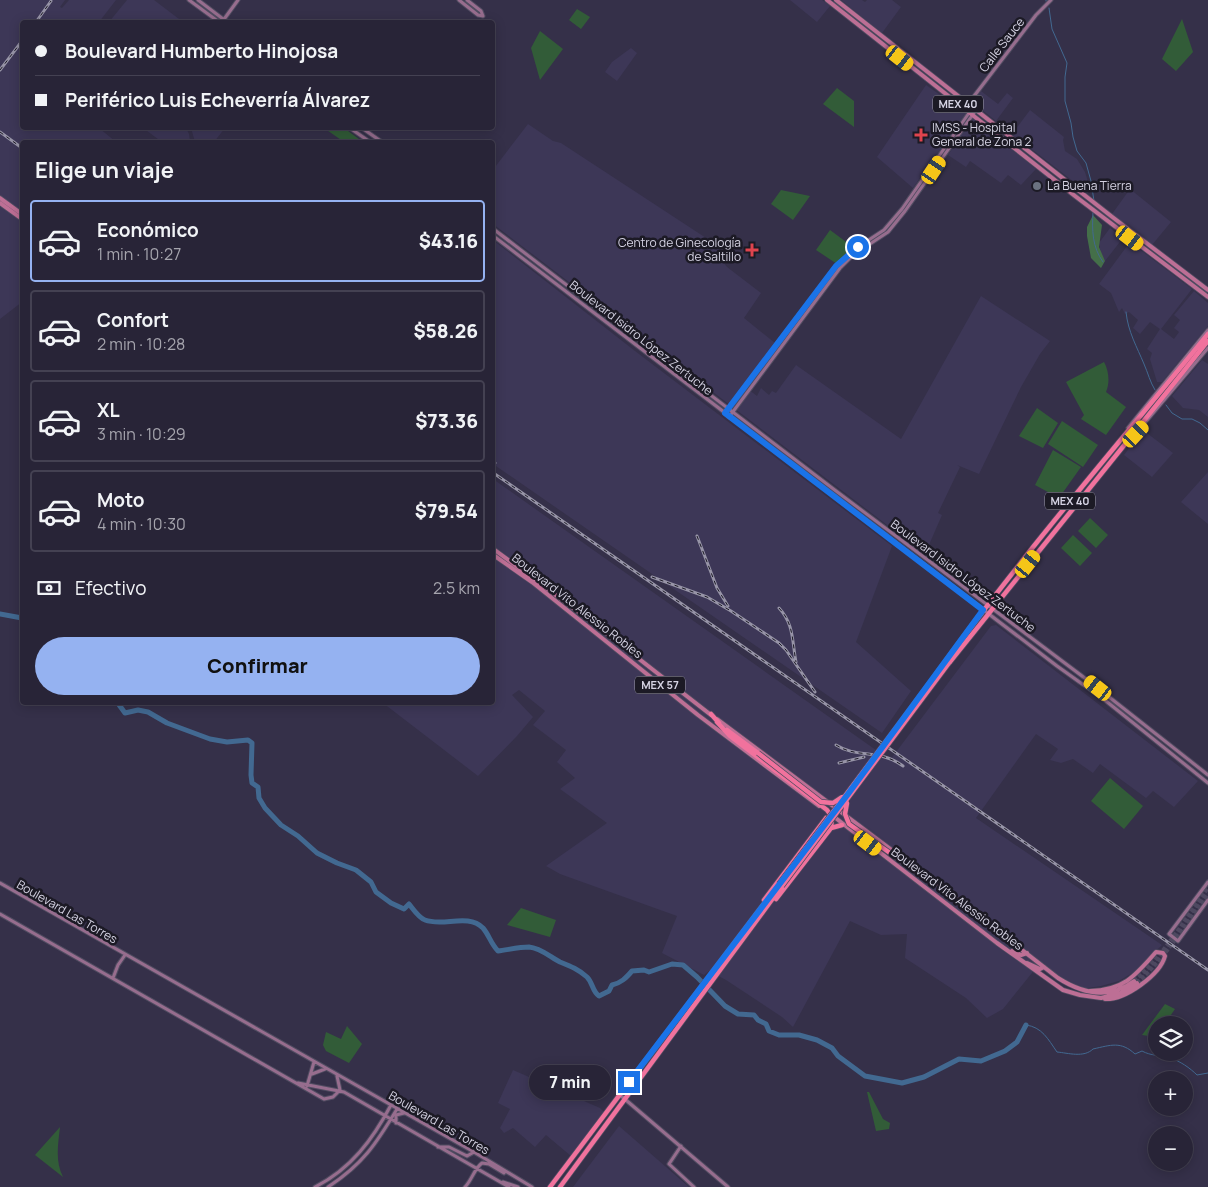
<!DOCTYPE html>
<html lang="es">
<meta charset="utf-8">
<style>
:root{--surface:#282437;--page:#302c3f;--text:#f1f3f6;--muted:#a5a4ad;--line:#444152;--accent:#95b2f1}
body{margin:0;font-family:Manrope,sans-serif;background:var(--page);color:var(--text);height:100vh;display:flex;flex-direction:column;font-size:19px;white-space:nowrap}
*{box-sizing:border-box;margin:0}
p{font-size:16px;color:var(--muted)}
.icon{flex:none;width:28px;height:28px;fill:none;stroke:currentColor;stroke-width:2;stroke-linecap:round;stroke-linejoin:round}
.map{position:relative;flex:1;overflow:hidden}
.details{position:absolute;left:20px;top:140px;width:475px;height:565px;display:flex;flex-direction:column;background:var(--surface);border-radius:5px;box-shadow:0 2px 12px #0003,0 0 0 1px var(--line)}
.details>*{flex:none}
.guide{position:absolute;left:20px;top:20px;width:475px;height:110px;border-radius:5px;box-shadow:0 2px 12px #0003,0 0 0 1px var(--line);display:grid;align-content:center;height:110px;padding:0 15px;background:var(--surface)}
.buttons{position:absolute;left:1148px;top:1016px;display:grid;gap:10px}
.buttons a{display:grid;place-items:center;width:45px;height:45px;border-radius:50%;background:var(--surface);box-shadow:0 2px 12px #0003,0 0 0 1px var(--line);font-size:25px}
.end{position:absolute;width:22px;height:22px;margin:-11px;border:6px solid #1a73e8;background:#fff;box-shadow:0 0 0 2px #fff}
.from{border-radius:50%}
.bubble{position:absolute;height:35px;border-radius:18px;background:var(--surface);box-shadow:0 2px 12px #0003,0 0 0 1px var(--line);font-size:16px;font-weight:800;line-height:35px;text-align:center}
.car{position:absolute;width:15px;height:30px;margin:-15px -8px;border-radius:6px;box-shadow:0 0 4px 1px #0007;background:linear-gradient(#f5c518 24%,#345 0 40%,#f5c518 0 76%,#345 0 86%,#f5c518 0)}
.guide b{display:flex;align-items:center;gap:18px;height:48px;font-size:19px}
.guide b+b{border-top:1px solid var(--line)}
.guide i{width:12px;height:12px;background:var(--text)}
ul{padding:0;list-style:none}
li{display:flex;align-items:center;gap:15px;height:82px;margin:0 10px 8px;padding:0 5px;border:2px solid var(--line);border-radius:5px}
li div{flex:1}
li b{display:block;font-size:19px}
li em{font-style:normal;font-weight:800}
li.active{border-color:var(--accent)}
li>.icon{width:45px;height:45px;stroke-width:1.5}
h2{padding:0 15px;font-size:22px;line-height:60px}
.pay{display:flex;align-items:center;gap:12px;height:55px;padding:0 15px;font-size:19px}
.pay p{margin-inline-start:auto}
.cta{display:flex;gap:10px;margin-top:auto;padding:10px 15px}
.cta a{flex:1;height:58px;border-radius:30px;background:var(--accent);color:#111;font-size:20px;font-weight:800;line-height:58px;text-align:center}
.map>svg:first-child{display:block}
.built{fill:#3d3757}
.green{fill:#325c38}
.forest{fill:#446f49}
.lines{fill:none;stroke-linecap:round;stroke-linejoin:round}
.stream{stroke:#426991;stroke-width:1}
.river{stroke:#426991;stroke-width:5}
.primary-tunnel{stroke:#4d4860;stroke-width:4;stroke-dasharray:4 2;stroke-linecap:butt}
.secondary-casing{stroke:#504c61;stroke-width:5}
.primary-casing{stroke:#504c61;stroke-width:5.5}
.highway-casing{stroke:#504c61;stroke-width:6}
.secondary{stroke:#976d8e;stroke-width:3}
.primary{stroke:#bd6f95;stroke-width:4}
.highway{stroke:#f1729d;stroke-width:4.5}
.rail-casing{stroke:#9794a7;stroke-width:3}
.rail{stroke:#1c1a25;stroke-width:1;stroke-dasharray:4;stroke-linecap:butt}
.highway-bridge-casing{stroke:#504c61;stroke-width:6;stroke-linecap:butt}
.highway-bridge{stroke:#f1729d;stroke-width:4.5}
.route{stroke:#1a73e8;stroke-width:6}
.health-dot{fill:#e0444e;stroke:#1c1a25;stroke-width:2}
.worship-dot{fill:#6b7280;stroke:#1c1a25;stroke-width:2}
.labels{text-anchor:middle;stroke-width:5;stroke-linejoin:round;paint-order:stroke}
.shield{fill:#1c1a25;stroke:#9e9caa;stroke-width:1}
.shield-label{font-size:11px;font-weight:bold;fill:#d5d3e3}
.street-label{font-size:12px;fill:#d5d3e3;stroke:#1c1a25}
.poi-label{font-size:12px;fill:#d5d3e3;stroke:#1c1a25;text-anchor:start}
</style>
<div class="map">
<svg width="1208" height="1187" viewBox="0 0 1208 1187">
<rect width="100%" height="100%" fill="#353049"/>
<!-- built -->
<path class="built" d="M0,0H65L60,7L62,8L69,0H116L99,22H22V128H99L116,142H22V302L0,319Z
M127,0H154L183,22H109Z
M790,0H822L830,6L817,22Z
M841,0H862L865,2L867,0H892L901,7L882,33Z
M631,48L637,53L617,81L605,72L612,62Z
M926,85L966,113L913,188L877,157Z
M981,91L998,104L1007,93L1013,98L996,121L972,102Z
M1030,110L1064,137L1063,140L1065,151L1077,159L1085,172L1089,185L1087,192L1012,134Z
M973,118L1036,169L1021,185L1008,175L1001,183L970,161L966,167L948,155Z
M528,124L553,141L561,143L729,253L723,262L727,267L761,293L744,318L775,343L744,386L757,396L761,388L769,395L772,391L776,393L796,365L901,439L981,296L1050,341L1040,354L1021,387L979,474L957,465L960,467L938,513L942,515L925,554L493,224L492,171Z
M143,128H186L189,134L190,142H162Z
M191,128H225L214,142H195Z
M1130,189L1171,222L1152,245L1112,214Z
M1110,228L1123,238L1105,261L1101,255L1099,243Z
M493,240L635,351L892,546L856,642L911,691L882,733L493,464Z
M1130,242L1192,289L1161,329L1174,339L1179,332L1174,328L1180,320L1174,315L1194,291L1208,303V326L1162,382H1157L1150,359L1152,353L1147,349L1160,329L1150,322L1140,334L1133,328L1138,320L1129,312L1125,314L1122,308L1119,312L1111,293L1099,284Z
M1202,360L1208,364V417L1199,410L1183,408L1172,396Z
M1143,430L1173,453L1152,477L1124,455Z
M1208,472V524L1181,502Z
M493,479L890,760L991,626L996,625L1198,781L1174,807L1153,791L1146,798L1100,764L1093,773L1073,759L1061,763L1050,760L1058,749L1036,734L976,818L1162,945L1134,972L1119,981L1101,986L1082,989L1071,985L1040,963L1003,1009L987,1018L966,998L905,958L907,934L881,935L850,921L793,1027L782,1017L726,980L709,971L704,975L662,953L677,916L560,874L546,866L607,823L560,789L575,778L557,762L566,750L533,725L545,711L519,690L512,695L533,717L517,736L478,776L383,703L492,702Z
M513,1070L600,1108L604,1112L571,1156L546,1135L535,1147L513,1128L504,1133L500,1128L510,1109L498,1103Z
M619,1126L689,1187H573Z"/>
<!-- green -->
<path class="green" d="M577,9L590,17L581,29L569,20Z
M1182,19L1193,52L1176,71L1162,59Z
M540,31L563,49L540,80L531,48Z
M837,88L854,101V127L823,104Z
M324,128H344L363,142H344Z
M781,190L810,196L793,220L771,204Z
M830,230L853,247L837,264L816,250Z
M1104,362C1109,371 1110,383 1106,392L1126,407L1106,435L1081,419L1084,415L1066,382Z
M1037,408L1058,423L1043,448L1019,436Z
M1062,421L1098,445L1083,467L1048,444Z
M1053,450L1081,467L1059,498L1035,485Z
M1090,518L1108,535L1096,548L1078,531Z
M1073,535L1092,553L1080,566L1061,548Z
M1110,778L1143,806L1124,829L1091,801Z
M521,908L556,920L550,937L507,925Z
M1165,1004L1175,1009L1164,1025H1156V1037L1142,1035Z
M347,1026L362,1044L349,1063L326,1051L323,1045L326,1032L341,1039Z
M867,1092H869L883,1119L890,1123L889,1129L876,1131Z
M60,1127C58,1145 55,1161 63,1177L35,1155Z"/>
<!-- forest -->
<path class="forest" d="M1093,215L1102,225L1099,247L1105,261L1101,268L1091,258L1087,236V227Z"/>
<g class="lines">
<!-- stream -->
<path class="stream" d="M1046,0V1
M1049,8L1052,29L1067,63L1065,77V101L1071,123L1073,137L1077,151L1086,163L1091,181L1094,201
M1093,212C1092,230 1092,247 1103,262
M1126,312C1128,332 1137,347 1144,364C1148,373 1150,382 1155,390
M1166,405L1172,413L1182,419H1192L1200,423L1208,430
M1026,1025C1042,1027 1048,1039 1057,1052C1068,1053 1084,1058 1093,1049C1111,1045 1121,1041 1135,1054L1142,1051C1151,1056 1160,1055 1170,1058C1180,1061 1190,1068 1197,1075L1208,1073"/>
<!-- river -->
<path class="river" d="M0,614L22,618
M117,702L125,713L138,710L148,712L167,723L210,739L227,742L248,740L252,743L251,775L252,783L258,787L259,798L265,808L281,825L298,836L317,853L337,863L356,870L371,882L376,892L391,903L404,909L409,904C413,909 419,918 425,920C443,927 468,913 483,928C489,935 491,944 498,951C507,950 519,947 529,947C541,948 550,957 560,962C570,966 578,969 587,977C593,983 592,991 599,996L609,991L612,985C621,983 626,978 632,971L644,970L649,972L672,964L683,965L697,977L725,1006L738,1014L754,1015L758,1020L766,1024L769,1031L779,1035H799L817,1040L832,1048L838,1056L865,1076L902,1083L924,1077L959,1059L981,1061L1005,1051L1017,1042L1026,1025"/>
<!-- primary-tunnel -->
<path class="primary-tunnel" d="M1134,981C1164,955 1185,919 1208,888
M1137,983C1165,958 1186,924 1208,894"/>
<defs>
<path id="secondary" d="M189,0L219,22
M198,0L227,22
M459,0L478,15L483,16
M467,0L481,11L483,16
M222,22L238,0
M350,128L370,142
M362,128L382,142
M492,228L836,491L1090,682L1208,775
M492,235L1057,666L1106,701L1208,783
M725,413L836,266L852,251L884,230L902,209L969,113L968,104L1036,15L1051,0
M729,417L840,268L853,255L888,232L905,211L976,110
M1128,428L1208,330
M1137,432L1208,348
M1208,882L1169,934L1178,941L1208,900
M0,883L474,1152L532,1187
M0,914L324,1099L333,1097L340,1090L337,1076
M113,978L118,965L125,955
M312,1074L325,1069
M298,1083L344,1092L509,1187
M307,1086L314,1062
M620,1095L728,1187
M396,1123V1115L404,1113
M681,1146L669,1164L694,1187
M438,1147H449L467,1156L474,1152
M503,1182L518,1187
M315,1187C351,1169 373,1139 391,1105
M328,1187C363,1164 376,1144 397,1109
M465,1187C472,1180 474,1169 482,1163L489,1164L504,1173"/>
<path id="primary" d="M827,0L1075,196L1208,297
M836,0L1111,216L1208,290
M0,198L22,214
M0,203L22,219
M492,548L584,616L711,715
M492,554L532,582L698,715L819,806
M717,719L921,872
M833,816L997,943L1063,990L1080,995L1101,998L1121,993L1137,983
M927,876L1058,978C1083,994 1109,1000 1134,981
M1012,951L1021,955L1027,953
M1027,963L1040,969L1044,967
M1090,991C1124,990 1135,976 1156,952L1163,953L1165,956C1160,975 1125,1000 1105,999"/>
<path id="highway" d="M949,663L1208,341
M935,676C1020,557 1116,447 1208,334
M711,714L719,723
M717,722L730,736L827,810L832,817L831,828
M727,730L758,753
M914,870L928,877
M776,899L831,828L842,825
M764,900L826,818
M550,1187L779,884
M560,1187L782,886"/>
</defs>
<!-- secondary casing -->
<use href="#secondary" class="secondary-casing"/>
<!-- primary casing -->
<use href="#primary" class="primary-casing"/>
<!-- highway casing -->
<use href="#highway" class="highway-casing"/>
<!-- secondary -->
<use href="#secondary" class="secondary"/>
<!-- primary -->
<use href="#primary" class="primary"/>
<!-- highway -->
<use href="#highway" class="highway"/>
<defs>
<path id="rail" d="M36,22L51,1
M0,70L22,41
M0,132L22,148
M492,461L495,463
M492,472L1208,970
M697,536L717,588L728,606
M652,577L707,597L731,611L779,643L786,650L815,692
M779,608C794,624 792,641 796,662
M836,745C858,759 878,748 903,766
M839,763L864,757"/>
</defs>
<!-- rail casing -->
<use href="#rail" class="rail-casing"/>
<!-- rail -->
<use href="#rail" class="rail"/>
<defs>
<path id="highway-bridge" d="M758,753L821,802L833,803L842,797
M847,803L845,814L849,824L914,870
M779,884L935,676
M782,886L949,663"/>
</defs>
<!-- highway-bridge casing -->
<use href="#highway-bridge" class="highway-bridge-casing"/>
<!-- highway-bridge -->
<use href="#highway-bridge" class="highway-bridge"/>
</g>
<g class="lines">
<!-- route -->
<path class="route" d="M629,1082L848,794L983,610L725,413L836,266L858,247"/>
</g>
<!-- markers -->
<g class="health-dot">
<path d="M918.5 127.5h5v5h5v5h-5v5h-5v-5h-5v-5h5z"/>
<path d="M749.5 242.5h5v5h5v5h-5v5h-5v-5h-5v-5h5z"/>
</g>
<circle class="worship-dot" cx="1037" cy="186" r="5"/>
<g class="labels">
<!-- shield labels -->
<g class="shield">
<rect x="933" y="95.5" width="50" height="17" rx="4"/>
<rect x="1045" y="492.5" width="50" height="17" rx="4"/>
<rect x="635" y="676.5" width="50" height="17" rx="4"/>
</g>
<g class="shield-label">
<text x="958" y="108">MEX 40</text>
<text x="1070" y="505">MEX 40</text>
<text x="660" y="689">MEX 57</text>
</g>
<!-- street labels -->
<g class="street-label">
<text transform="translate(1002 45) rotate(-52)" y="4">Calle Sauce</text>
<text transform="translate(641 338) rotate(38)" y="4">Boulevard Isidro López Zertuche</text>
<text transform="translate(963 576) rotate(37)" y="4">Boulevard Isidro López Zertuche</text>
<text transform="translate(577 606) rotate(38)" y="4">Boulevard Vito Alessio Robles</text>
<text transform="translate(957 899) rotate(37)" y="4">Boulevard Vito Alessio Robles</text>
<text transform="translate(67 912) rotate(30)" y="4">Boulevard Las Torres</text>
<text transform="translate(439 1123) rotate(30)" y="4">Boulevard Las Torres</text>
</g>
<!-- poi labels -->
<g class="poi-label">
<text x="932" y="132">IMSS - Hospital<tspan x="932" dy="14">General de Zona 2</tspan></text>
<text x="1047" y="190">La Buena Tierra</text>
<text x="741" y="247" text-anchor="end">Centro de Ginecología<tspan x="741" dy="14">de Saltillo</tspan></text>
</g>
</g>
</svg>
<div class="buttons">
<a><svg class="icon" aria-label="layers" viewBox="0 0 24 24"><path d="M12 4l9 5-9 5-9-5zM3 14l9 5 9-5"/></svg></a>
<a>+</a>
<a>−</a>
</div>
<i class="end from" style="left:858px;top:247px"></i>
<i class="end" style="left:629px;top:1082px"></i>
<div class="bubble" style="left:529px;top:1065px;width:82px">7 min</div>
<i class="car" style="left:900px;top:58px;rotate:128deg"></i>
<i class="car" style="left:934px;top:170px;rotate:34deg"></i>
<i class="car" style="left:1130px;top:238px;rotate:127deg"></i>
<i class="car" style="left:1136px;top:434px;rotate:43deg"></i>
<i class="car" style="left:1028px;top:564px;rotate:38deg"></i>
<i class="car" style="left:1098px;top:688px;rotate:308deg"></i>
<i class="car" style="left:868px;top:843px;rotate:127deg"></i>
<div class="guide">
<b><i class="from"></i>Boulevard Humberto Hinojosa</b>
<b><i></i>Periférico Luis Echeverría Álvarez</b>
</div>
<section class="details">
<h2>Elige un viaje</h2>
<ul>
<li class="active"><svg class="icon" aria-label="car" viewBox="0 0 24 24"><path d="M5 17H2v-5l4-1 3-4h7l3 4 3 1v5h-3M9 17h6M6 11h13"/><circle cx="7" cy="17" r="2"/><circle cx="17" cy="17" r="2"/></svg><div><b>Económico</b><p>1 min · 10:27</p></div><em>$43.16</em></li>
<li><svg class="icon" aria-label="car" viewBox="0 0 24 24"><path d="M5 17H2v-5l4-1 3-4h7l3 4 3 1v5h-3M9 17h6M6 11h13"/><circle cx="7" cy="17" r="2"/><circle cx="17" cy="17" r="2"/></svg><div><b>Confort</b><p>2 min · 10:28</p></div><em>$58.26</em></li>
<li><svg class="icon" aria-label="car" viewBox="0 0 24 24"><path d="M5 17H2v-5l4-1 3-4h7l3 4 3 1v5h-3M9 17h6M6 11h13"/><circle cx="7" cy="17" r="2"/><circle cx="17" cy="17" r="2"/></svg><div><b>XL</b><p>3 min · 10:29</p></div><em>$73.36</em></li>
<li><svg class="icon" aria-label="car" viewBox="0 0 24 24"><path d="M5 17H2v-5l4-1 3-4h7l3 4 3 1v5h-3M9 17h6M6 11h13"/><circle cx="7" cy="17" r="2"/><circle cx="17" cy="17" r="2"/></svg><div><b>Moto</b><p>4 min · 10:30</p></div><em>$79.54</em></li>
</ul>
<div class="pay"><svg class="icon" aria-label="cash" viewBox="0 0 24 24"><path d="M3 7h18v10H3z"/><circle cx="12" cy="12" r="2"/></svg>Efectivo<p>2.5 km</p></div>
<div class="cta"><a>Confirmar</a></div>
</section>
</div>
